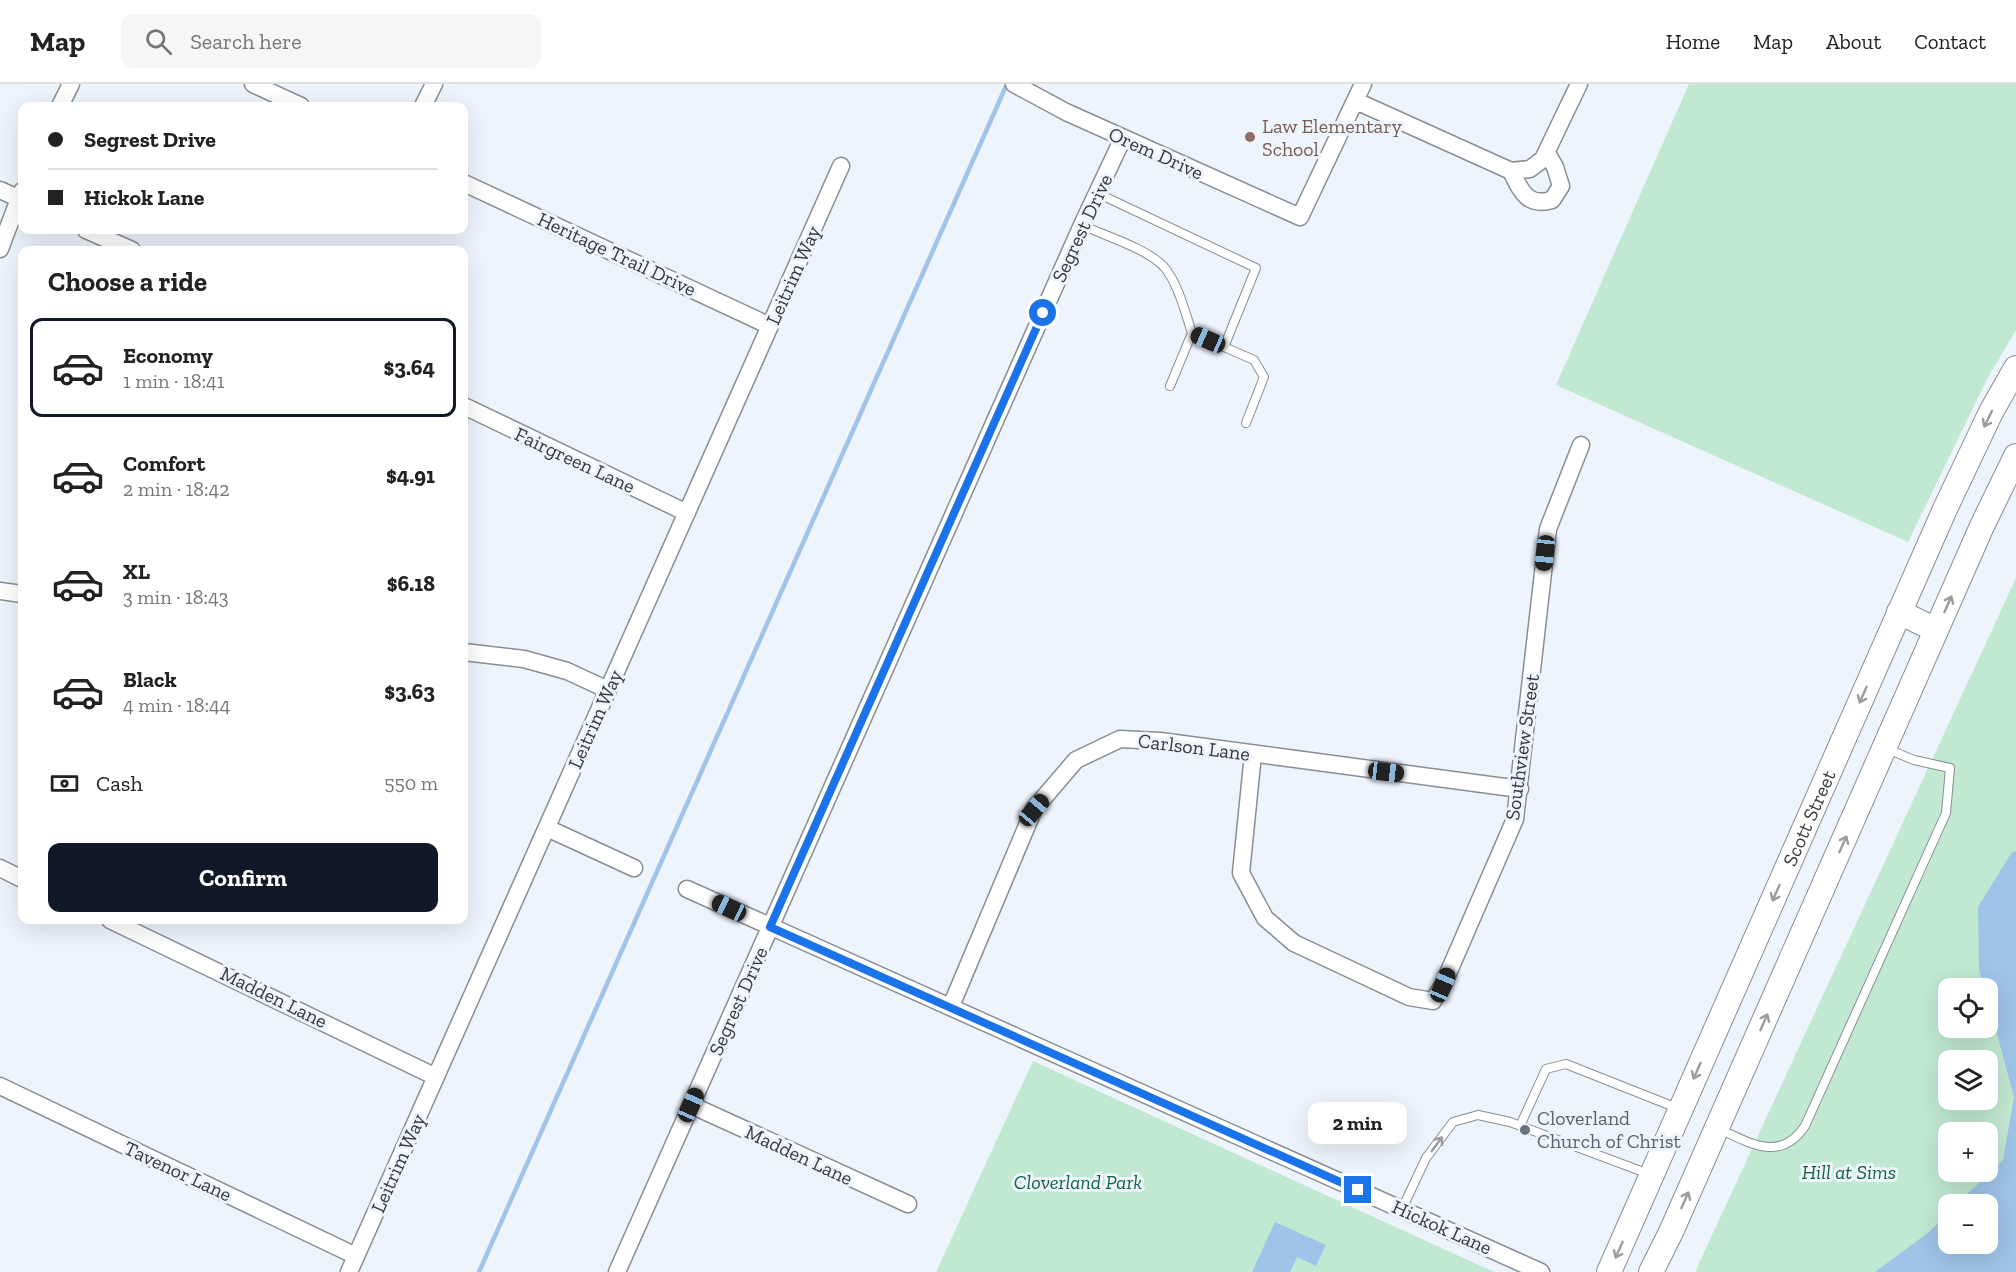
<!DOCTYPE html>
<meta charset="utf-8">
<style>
:root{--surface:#fff;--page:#f6f6f6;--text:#222;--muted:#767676;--line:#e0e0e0;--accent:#111827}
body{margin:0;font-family:"Zilla Slab",serif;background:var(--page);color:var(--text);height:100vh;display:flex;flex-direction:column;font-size:22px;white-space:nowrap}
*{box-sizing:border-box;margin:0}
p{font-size:20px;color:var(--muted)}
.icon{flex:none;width:33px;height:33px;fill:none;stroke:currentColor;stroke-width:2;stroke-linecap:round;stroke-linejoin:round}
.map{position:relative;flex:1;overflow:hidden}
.sheet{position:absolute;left:18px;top:162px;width:450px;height:678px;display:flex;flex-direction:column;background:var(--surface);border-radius:12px;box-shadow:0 6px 24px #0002}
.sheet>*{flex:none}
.guide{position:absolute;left:18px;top:18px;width:450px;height:132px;border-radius:12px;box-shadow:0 6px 24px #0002;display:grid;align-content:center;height:132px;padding:0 30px;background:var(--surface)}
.controls{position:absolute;left:1938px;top:894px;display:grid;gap:12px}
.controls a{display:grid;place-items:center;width:60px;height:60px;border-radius:12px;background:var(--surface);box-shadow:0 6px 24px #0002;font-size:30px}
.end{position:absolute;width:27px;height:27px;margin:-14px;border:8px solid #1a73e8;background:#fff;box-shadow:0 0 0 3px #fff}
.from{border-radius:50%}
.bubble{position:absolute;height:42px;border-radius:12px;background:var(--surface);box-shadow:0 6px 24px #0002;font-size:20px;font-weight:800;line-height:42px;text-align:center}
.car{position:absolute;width:18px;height:36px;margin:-18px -9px;border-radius:8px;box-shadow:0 0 4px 2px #0007;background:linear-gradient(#222 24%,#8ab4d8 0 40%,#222 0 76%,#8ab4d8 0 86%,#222 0)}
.guide b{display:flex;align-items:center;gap:21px;height:57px;font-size:22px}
.guide b+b{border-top:2px solid var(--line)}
.guide i{width:15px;height:15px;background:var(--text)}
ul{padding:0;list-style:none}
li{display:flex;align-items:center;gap:18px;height:99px;margin:0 12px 9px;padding:0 18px;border:3px solid transparent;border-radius:12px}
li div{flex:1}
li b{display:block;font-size:22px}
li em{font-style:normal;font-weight:800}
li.active{border-color:var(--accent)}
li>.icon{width:54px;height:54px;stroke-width:1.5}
h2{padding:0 30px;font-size:27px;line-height:72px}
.pay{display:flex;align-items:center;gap:15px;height:66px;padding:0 30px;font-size:22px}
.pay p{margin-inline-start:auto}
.primary-button{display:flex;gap:12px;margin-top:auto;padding:12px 30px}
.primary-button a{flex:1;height:69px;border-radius:12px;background:var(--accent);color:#fff;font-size:24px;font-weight:800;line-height:69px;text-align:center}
header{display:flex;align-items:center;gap:36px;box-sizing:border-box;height:84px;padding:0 30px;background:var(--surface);border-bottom:2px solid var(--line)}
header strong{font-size:28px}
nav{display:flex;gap:33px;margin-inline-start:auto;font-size:21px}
.search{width:420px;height:54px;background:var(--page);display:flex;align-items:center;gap:15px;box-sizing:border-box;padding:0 21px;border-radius:12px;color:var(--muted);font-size:22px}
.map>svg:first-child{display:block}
.green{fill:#c1e8d1;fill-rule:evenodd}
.water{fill:#9fc4e8}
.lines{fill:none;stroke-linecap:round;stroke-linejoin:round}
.stream{stroke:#9fc4e8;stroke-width:4.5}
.lane-casing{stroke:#898e95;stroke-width:10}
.street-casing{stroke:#898e95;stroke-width:19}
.secondary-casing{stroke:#898e95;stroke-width:26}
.lane{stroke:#fff;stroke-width:8}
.street{stroke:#fff;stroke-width:16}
.secondary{stroke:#fff;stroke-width:24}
.oneway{stroke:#9b9c9e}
.route{stroke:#1a73e8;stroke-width:8}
.education-dot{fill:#8d6e63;stroke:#eef4fc;stroke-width:2}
.worship-dot{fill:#6b7280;stroke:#eef4fc;stroke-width:2}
.labels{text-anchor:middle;stroke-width:6;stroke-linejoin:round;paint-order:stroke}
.education-label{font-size:20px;fill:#785e54;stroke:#eef4fc;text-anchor:start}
.street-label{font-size:20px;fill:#37393c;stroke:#eef4fc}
.worship-label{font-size:20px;fill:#5b616d;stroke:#eef4fc;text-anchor:start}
.park-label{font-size:20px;font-style:italic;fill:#116441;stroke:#eef4fc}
</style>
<header>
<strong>Map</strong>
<div class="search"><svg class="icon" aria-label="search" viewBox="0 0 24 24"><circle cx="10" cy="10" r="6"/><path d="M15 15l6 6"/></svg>Search here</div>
<nav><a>Home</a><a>Map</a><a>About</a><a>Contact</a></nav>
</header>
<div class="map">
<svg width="2016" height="1188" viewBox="0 0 2016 1188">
<rect width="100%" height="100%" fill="#eef4fc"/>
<!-- green -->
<path class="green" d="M1689,0H2016V246L1988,293L1908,458L1556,301Z
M2016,494V1188H1695ZM1948,904H1988V944H1948ZM1948,976H1988V1016H1948ZM1948,1048H1988V1088H1948ZM1948,1120H1988V1160H1948Z
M1033,977L1494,1188H936Z"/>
<!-- water -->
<path class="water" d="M2016,767V1188H1875L1929,1148L1948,1129V1160H1988V1120H1957L2003,1076L2014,1013L1988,917V904H1984L1979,886L1978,823L2012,768Z
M1275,1138L1326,1161L1316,1182L1297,1173L1290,1188H1252Z"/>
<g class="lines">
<!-- stream -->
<path class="stream" d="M479,1188L1007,0"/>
<defs>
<path id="lane" d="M1097,109L1256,184L1224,263
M1082,141C1105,152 1149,165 1165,184C1179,202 1185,228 1192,249L1254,276L1264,293L1246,339
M1170,302L1192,249
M1520,1042L1546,985L1566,980L1677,1024
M1717,1044C1750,1059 1780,1079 1805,1042L1946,729L1950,684L1914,676L1885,664
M1402,1125L1426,1074L1453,1038L1478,1031L1510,1038L1649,1090"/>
<path id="street" d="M253,0L301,22
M1014,0L1066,28L1300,133L1363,0
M1356,17L1511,87L1530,85L1543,75L1579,0
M60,22L71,0
M423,22L434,0
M1511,87C1521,107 1527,123 1552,116L1561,102L1555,83L1547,69
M464,99L770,242
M0,106L22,116
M86,146L132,166
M0,165L22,107
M464,322L687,429
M0,507L22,510
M464,568L524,575L567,587L608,606
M1253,670L1241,789L1265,834L1294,859L1409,913L1433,917L1443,901L1515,735L1548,445L1581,361
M547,744L634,784
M0,784L22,795
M687,805L1541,1188
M110,836L436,993
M951,922L1034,725L1076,676L1120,655L1160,657L1520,705
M0,1002L356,1172
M691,1021L908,1120
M349,1188L841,82
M617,1188L1082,141L1123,54"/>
<g id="secondary">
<path d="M1899,528L1936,546"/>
<path id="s1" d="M1609,1188L1945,425L1991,328L2016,284"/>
<path d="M1651,1188L1671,1148L1982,442L2016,372"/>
</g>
</defs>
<!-- lane casing -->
<use href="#lane" class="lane-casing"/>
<!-- street casing -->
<use href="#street" class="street-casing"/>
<!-- secondary casing -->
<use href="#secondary" class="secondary-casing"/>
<!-- lane -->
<use href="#lane" class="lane"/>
<!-- street -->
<use href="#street" class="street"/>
<!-- secondary -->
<use href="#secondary" class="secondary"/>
</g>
<!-- one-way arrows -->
<defs><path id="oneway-shaft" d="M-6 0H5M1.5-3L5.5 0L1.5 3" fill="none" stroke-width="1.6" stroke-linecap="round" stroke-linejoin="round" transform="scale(1.5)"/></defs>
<g class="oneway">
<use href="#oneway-shaft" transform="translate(1988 335) rotate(116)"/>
<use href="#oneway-shaft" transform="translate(1948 520) rotate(-66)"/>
<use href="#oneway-shaft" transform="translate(1863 611) rotate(114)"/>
<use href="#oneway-shaft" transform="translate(1843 760) rotate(-66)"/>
<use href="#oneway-shaft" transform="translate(1776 809) rotate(114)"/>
<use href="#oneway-shaft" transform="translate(1764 938) rotate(-66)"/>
<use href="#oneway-shaft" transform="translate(1697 987) rotate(114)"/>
<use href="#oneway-shaft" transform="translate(1437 1060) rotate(-53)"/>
<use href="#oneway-shaft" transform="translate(1685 1116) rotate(-66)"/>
<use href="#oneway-shaft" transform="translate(1619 1166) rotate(114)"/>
</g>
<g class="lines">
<!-- route -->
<path class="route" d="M1043,229L770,843L1358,1106"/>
</g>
<!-- markers -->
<circle class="education-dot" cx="1250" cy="53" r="6"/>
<circle class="worship-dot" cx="1525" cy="1046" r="6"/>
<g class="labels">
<!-- education labels -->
<g class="education-label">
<text x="1262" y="49">Law Elementary<tspan x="1262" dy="23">School</tspan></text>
</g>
<!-- street labels -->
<g class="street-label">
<text transform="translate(1156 69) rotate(24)" y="7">Orem Drive</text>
<text transform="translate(1082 144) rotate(-65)" y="7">Segrest Drive</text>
<text transform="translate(617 170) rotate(25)" y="7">Heritage Trail Drive</text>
<text transform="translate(793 191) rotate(-66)" y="7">Leitrim Way</text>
<text transform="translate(575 376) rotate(25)" y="7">Fairgreen Lane</text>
<text transform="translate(595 635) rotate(-66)" y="7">Leitrim Way</text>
<text transform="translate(1194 663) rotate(7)" y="7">Carlson Lane</text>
<text transform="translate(1522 663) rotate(-82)" y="7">Southview Street</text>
<text dy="7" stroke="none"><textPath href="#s1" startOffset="496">Scott Street</textPath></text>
<text transform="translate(274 913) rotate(26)" y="7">Madden Lane</text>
<text transform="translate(738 917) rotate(-66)" y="7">Segrest Drive</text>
<text transform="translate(799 1071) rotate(25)" y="7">Madden Lane</text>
<text transform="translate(398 1079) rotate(-66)" y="7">Leitrim Way</text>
<text transform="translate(178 1087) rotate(25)" y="7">Tavenor Lane</text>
<text transform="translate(1442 1143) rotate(24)" y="7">Hickok Lane</text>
</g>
<!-- worship labels -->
<g class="worship-label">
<text x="1537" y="1041">Cloverland<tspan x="1537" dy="23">Church of Christ</tspan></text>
</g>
<!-- park labels -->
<g class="park-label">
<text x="1849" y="1095">Hill at Sims</text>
<text x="1078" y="1105">Cloverland Park</text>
</g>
</g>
</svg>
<div class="controls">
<a><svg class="icon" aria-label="locate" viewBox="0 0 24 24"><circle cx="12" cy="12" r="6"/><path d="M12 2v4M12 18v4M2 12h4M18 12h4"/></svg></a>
<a><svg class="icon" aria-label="layers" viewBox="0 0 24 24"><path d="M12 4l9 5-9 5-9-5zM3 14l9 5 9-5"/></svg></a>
<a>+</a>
<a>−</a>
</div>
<i class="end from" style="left:1043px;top:229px"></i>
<i class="end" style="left:1358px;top:1106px"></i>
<div class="bubble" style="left:1308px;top:1018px;width:99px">2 min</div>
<i class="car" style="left:1208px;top:256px;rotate:294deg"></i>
<i class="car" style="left:1545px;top:469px;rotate:186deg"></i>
<i class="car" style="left:1386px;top:688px;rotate:97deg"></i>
<i class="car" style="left:1034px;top:726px;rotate:40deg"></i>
<i class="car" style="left:729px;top:824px;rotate:295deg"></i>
<i class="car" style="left:1443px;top:901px;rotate:23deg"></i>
<i class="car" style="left:691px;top:1021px;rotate:24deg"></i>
<div class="guide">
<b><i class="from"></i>Segrest Drive</b>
<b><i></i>Hickok Lane</b>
</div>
<section class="sheet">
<h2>Choose a ride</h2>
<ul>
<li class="active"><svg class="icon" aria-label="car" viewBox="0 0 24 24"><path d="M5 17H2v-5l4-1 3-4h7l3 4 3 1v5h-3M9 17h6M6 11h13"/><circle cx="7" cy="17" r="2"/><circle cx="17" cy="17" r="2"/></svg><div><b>Economy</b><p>1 min · 18:41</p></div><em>$3.64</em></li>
<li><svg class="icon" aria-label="car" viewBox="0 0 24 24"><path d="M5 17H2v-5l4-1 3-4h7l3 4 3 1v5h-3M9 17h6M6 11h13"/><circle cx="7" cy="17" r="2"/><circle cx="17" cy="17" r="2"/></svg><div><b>Comfort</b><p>2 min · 18:42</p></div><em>$4.91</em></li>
<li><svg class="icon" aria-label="car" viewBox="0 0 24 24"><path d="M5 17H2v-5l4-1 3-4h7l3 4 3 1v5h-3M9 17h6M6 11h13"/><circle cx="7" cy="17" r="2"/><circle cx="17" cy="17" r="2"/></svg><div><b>XL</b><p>3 min · 18:43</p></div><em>$6.18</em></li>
<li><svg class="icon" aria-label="car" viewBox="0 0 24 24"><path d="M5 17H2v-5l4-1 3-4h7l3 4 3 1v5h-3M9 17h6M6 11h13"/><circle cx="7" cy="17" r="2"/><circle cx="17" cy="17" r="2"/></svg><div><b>Black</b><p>4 min · 18:44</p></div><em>$3.63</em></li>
</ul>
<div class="pay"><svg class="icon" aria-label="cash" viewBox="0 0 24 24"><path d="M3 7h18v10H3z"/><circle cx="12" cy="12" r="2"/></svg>Cash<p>550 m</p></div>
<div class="primary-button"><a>Confirm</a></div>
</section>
</div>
